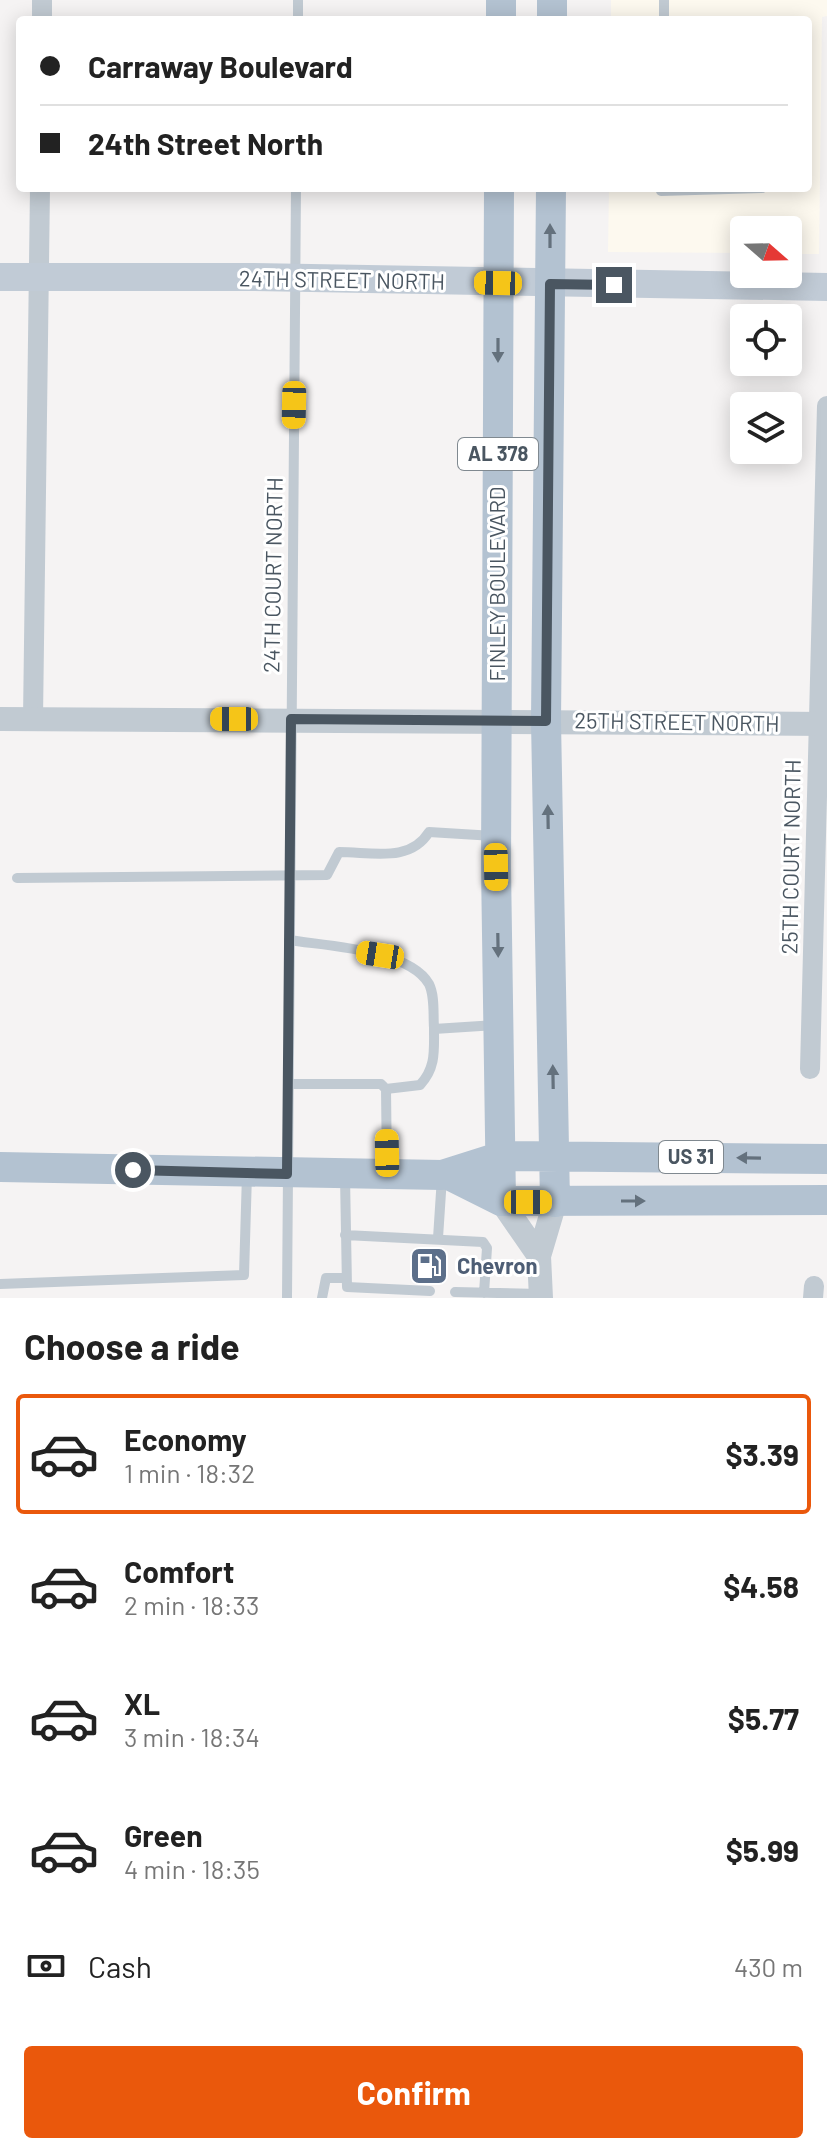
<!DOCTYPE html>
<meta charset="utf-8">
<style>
:root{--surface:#fff;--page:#f6f6f6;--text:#222;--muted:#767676;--line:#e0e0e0;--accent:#ea580c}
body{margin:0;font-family:Barlow,sans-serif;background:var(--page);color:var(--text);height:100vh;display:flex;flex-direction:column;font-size:30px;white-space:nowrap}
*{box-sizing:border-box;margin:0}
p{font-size:26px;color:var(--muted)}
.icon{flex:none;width:44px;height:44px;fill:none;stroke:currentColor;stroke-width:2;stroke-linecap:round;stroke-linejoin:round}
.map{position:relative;height:1298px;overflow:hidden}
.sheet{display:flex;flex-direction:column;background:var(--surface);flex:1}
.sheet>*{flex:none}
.top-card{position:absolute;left:16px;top:16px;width:796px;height:176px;border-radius:8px;box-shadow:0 4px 20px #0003;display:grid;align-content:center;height:176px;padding:0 24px;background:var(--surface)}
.needle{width:52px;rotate:110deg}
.buttons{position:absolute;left:730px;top:216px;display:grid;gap:16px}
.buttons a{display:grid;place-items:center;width:72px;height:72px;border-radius:8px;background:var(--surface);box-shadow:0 4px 20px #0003;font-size:40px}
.end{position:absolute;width:36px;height:36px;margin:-18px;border:10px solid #4a5661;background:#fff;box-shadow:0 0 0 4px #fff}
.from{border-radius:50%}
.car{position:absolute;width:24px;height:48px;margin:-24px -12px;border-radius:10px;box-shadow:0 0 6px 2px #0007;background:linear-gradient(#f5c518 24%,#345 0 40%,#f5c518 0 76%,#345 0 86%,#f5c518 0)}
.top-card b{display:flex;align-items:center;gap:28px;height:76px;font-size:30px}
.top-card b+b{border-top:2px solid var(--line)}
.top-card i{width:20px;height:20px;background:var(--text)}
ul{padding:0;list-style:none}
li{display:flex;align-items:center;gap:24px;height:120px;margin:0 16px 12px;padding:0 8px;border:4px solid transparent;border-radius:8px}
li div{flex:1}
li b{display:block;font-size:30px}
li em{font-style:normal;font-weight:700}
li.active{border-color:var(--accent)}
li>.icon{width:72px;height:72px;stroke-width:1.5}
h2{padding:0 24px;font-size:36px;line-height:96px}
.pay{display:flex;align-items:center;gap:20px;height:88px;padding:0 24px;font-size:30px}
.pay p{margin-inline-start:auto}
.action{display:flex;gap:16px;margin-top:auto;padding:16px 24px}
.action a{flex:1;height:92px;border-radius:8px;background:var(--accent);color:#fff;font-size:32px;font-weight:700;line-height:92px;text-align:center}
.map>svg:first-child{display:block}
.commercial{fill:#fdf9ef}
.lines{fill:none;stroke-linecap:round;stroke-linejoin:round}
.service{stroke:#c1cad2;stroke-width:10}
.minor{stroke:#c1cad2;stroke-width:20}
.tertiary{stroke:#c1cad2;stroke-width:24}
.secondary{stroke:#c1cbd6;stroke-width:28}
.primary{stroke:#b3c2d1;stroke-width:30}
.oneway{fill:#64717d}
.route{stroke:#4a5661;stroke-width:10}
.labels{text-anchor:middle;stroke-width:6;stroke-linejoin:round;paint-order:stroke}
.shield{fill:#fff;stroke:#808990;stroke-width:2}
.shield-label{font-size:20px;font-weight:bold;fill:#4a5661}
.street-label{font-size:22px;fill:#4a5661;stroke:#fff}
.service-label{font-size:22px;font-weight:bold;fill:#4e5e75;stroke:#fff;text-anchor:start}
</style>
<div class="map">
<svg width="827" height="1298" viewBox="0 0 827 1298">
<rect width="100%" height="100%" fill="#f5f3f3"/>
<!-- commercial -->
<path class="commercial" d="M611,0H827V16L822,17L819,254H788V230H744V253L608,252L609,188H808V20H611Z"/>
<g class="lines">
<!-- service -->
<path class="service" d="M298,20V0
M664,20V0
M661,188V191L762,188
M17,878L327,875L339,852C372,852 410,863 429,832L494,836
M289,940C326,946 409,949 429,984C435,996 433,1014 434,1028C434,1051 436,1068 420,1085L386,1089
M434,1029L496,1025
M288,1084H381L386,1089L387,1172
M345,1176L347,1287L430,1291
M345,1235L483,1242L487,1248L484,1293
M438,1238L442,1177
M0,1284L244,1275L247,1174
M455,1292L541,1294
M287,1298L296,188
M322,1298L326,1278H345"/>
<!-- minor -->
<path class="minor" d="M42,20V0
M33,719L40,188
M810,1069L827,406
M813,1298L814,1286"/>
<!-- tertiary -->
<path class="tertiary" d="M0,719L827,724
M501,1201L539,1256
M541,1298L539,1256L555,1202"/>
<!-- secondary -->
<path class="secondary" d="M0,277H251L827,287"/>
<!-- primary -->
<path class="primary" d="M501,20V0
M552,20V0
M499,188L496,867L501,1201
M551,188L546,721L555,1202
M0,1167L442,1175L502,1156L827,1159
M449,1175L501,1201L827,1200"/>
</g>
<!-- one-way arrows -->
<defs><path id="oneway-solid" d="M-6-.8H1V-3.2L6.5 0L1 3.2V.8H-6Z" transform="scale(2)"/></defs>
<g class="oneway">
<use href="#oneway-solid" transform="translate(550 236) rotate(-90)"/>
<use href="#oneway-solid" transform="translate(498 350) rotate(90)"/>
<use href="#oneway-solid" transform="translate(548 817) rotate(-91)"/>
<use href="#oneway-solid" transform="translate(498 945) rotate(89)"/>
<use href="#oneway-solid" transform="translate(553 1077) rotate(-91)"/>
<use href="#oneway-solid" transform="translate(749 1158) rotate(-179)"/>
<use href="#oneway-solid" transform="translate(633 1201)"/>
</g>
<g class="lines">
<!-- route -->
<path class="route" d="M133,1170L287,1174L291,719L546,721L550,284L614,285"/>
</g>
<!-- icons -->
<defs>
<symbol id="fuel-square" viewBox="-11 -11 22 22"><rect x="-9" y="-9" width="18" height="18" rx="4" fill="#5c6f8a" stroke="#fff"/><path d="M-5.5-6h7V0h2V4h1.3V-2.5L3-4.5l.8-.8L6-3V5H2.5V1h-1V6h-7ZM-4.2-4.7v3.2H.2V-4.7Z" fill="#fff"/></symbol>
</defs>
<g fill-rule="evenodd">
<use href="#fuel-square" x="407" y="1244" width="44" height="44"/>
</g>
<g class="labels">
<!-- shield labels -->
<g class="shield">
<rect x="458" y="438" width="80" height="32" rx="6"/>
<rect x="659" y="1141" width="64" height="32" rx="6"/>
</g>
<g class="shield-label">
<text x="498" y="461">AL 378</text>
<text x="691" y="1164">US 31</text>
</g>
<!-- street labels -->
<g class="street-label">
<text transform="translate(342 280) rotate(1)" y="8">24TH STREET NORTH</text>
<text transform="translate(273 575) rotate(-89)" y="8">24TH COURT NORTH</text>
<text transform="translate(497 584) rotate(-90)" y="8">FINLEY BOULEVARD</text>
<text transform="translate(677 722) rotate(1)" y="8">25TH STREET NORTH</text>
<text transform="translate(791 857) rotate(-89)" y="8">25TH COURT NORTH</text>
</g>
<!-- service labels -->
<g class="service-label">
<text x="457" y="1274">Chevron</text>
</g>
</g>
</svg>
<div class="buttons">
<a><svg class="needle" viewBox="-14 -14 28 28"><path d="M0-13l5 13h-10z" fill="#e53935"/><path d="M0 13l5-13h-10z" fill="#767676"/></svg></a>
<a><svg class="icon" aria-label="locate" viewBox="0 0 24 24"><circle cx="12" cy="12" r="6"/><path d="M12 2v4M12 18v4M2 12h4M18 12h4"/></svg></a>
<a><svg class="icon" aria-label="layers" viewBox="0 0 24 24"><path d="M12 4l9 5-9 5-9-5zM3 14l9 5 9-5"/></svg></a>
</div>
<i class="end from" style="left:133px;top:1170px"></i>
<i class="end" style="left:614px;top:285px"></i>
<i class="car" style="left:498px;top:283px;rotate:271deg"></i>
<i class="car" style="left:294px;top:405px;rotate:181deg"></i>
<i class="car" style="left:234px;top:719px;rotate:270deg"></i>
<i class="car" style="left:496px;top:867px;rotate:179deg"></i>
<i class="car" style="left:380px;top:955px;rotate:279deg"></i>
<i class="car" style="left:387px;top:1153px;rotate:359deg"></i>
<i class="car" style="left:528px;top:1202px;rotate:90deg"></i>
<div class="top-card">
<b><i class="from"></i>Carraway Boulevard</b>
<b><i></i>24th Street North</b>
</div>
</div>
<section class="sheet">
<h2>Choose a ride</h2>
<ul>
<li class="active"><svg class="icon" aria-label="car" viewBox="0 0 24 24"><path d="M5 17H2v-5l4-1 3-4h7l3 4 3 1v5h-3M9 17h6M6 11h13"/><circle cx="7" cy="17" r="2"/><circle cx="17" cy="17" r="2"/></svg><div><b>Economy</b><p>1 min · 18:32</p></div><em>$3.39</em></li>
<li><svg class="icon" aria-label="car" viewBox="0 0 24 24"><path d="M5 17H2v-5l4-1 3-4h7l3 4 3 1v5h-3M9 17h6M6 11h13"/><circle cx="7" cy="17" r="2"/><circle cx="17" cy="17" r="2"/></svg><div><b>Comfort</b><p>2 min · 18:33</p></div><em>$4.58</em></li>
<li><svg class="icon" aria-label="car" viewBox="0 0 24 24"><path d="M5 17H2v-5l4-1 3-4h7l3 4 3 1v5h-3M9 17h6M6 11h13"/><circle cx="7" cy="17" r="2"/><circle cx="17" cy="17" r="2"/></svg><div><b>XL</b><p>3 min · 18:34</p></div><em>$5.77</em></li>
<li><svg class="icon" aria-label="car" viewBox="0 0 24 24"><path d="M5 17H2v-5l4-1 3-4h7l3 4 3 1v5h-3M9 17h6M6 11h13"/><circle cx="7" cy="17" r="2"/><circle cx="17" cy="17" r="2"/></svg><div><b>Green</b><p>4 min · 18:35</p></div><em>$5.99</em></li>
</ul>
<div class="pay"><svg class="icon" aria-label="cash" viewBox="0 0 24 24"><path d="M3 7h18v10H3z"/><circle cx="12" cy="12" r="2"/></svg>Cash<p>430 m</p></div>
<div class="action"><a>Confirm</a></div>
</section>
